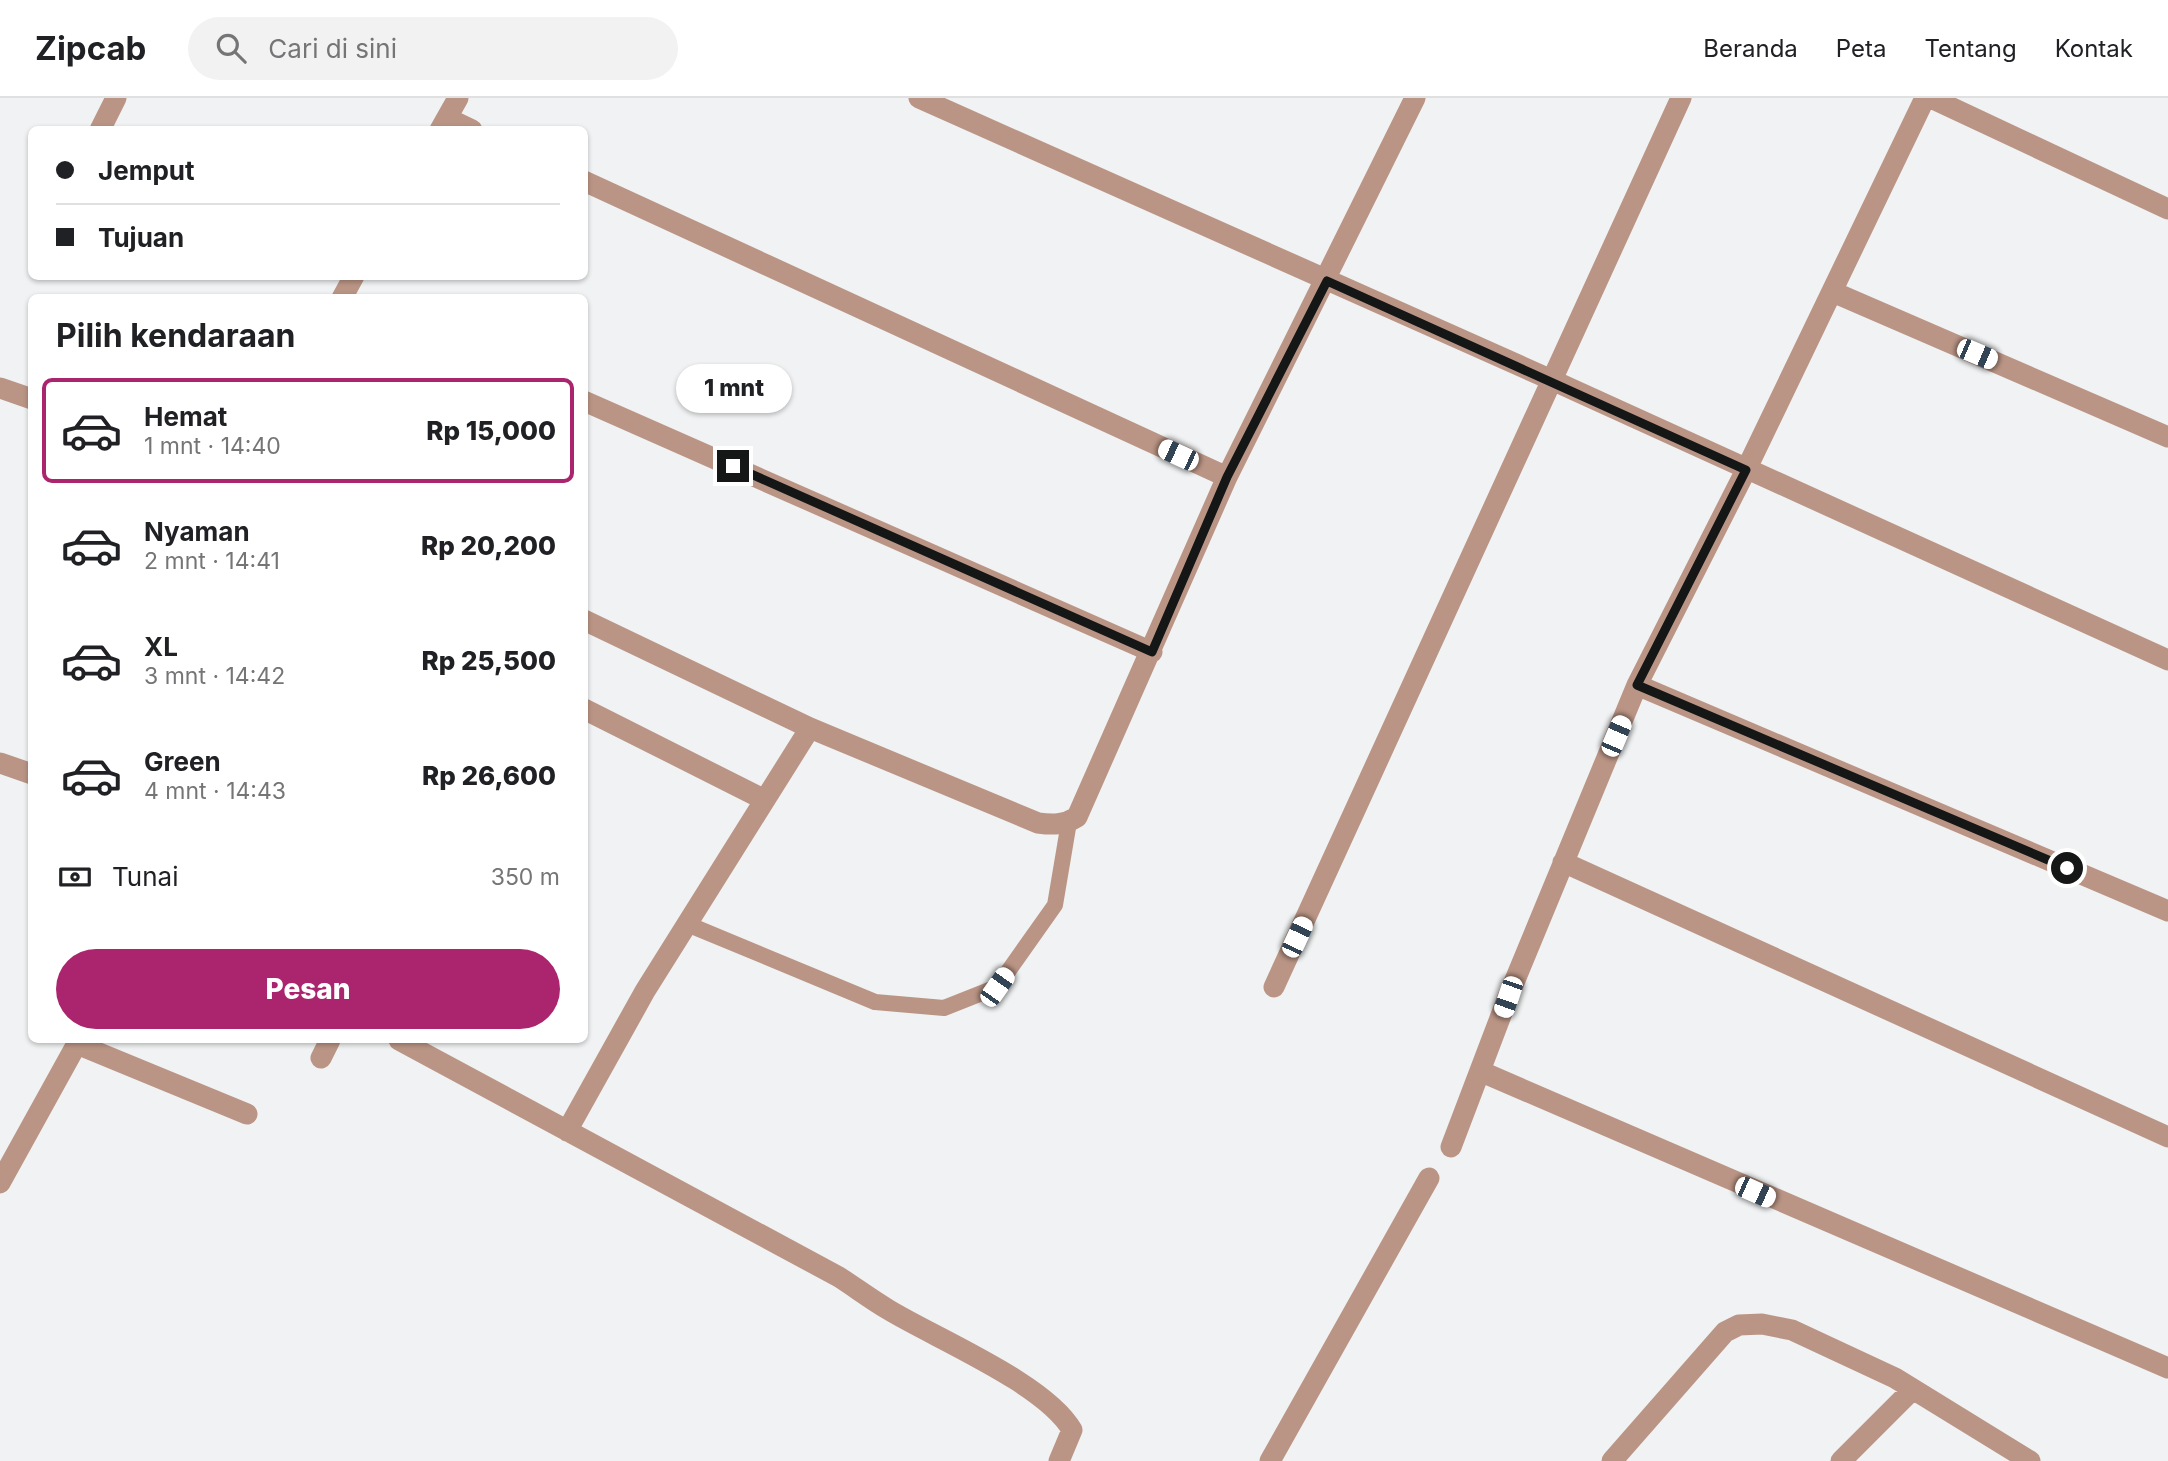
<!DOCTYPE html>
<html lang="id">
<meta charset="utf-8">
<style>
:root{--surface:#fff;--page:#f2f2f2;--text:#202124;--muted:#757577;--line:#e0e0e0;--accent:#aa256d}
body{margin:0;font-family:Inter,sans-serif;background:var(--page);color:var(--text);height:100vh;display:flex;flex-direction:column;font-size:26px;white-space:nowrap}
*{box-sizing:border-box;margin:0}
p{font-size:23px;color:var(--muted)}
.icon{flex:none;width:38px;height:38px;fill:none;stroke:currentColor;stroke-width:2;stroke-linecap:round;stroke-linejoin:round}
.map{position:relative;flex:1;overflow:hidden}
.side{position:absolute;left:28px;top:196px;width:560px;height:749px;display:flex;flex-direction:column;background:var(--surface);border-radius:10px;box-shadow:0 2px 5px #0004}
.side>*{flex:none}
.guide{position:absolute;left:28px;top:28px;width:560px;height:154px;border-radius:10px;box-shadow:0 2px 5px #0004;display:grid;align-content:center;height:154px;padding:0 28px;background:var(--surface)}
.end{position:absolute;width:32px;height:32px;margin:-16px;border:9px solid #151616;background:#fff;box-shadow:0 0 0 4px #fff}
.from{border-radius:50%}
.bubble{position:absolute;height:49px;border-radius:24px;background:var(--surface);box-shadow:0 2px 5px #0004;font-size:23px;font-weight:800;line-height:49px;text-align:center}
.car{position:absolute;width:21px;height:42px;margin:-21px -10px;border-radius:9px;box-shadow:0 0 5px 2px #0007;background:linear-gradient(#fff 24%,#345 0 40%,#fff 0 76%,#345 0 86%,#fff 0)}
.guide b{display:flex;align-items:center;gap:24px;height:66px;font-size:26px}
.guide b+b{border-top:2px solid var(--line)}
.guide i{width:18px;height:18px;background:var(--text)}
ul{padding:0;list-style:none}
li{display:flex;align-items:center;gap:21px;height:105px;margin:0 14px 10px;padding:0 14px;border:4px solid transparent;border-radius:10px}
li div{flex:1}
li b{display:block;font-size:26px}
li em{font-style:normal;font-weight:800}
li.current{border-color:var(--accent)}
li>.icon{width:63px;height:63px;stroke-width:1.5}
h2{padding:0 28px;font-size:32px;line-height:84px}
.pay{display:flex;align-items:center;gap:18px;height:77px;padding:0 28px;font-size:26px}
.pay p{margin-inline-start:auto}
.primary-button{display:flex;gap:14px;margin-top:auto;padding:14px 28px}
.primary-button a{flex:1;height:80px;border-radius:42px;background:var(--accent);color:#fff;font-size:28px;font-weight:800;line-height:80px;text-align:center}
header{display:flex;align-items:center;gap:42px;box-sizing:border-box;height:98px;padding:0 35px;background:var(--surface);border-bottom:2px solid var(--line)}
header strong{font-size:33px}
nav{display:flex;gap:38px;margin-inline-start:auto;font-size:24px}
.search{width:490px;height:63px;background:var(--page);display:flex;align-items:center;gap:18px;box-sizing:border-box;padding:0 24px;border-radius:38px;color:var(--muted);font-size:26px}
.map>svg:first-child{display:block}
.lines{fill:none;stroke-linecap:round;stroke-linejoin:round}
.lane{stroke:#ba9585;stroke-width:16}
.street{stroke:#ba9585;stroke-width:21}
.route{stroke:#151616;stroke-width:9}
</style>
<header>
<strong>Zipcab</strong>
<div class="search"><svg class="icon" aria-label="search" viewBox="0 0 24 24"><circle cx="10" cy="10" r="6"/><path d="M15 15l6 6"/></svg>Cari di sini</div>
<nav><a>Beranda</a><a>Peta</a><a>Tentang</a><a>Kontak</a></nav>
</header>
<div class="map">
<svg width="2168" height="1363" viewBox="0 0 2168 1363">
<rect width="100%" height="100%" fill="#f1f2f3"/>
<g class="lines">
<!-- lane -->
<path class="lane" d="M687,826L875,904L944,910L997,889L1055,807L1069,724"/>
<!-- street -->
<path class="street" d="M919,0L1554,283L2168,562
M1931,0L2168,111
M447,20L472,32
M100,32L116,0
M440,32L458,0
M584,83L1227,379
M1833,194L2168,339
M342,200L354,178
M0,290L32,301
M584,303L1152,554
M584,522L810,630L1038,725C1053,727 1064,727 1077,719L1227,379L1415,0
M1637,587L2168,813
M584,611L765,702
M0,665L32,676
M1563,764L2168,1039
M1274,889L1681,0
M399,942L839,1179C856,1190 872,1202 889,1212C937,1241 1046,1286 1072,1332L1059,1363
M77,946L247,1016
M321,960L330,942
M1482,974L2168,1270
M567,1033L645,893L810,630
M1451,1049L1508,899L1637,587L1746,372L1925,0
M0,1085L79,942
M1270,1363L1429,1080
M1612,1363L1725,1234L1739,1227L1762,1226L1792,1232L1895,1280L2030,1363
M1841,1363L1913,1291"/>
</g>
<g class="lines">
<!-- route -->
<path class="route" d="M733,368L1152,554L1227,379L1327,183L1746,372L1637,587L2067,770"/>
</g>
</svg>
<i class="end from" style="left:2067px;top:770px"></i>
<i class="end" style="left:733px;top:368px"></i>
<div class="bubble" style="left:676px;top:266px;width:116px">1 mnt</div>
<i class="car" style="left:1977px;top:256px;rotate:113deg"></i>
<i class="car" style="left:1178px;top:357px;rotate:295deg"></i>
<i class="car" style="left:1616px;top:638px;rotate:23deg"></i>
<i class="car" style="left:1297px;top:839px;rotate:25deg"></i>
<i class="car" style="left:997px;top:889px;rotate:35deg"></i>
<i class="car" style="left:1508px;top:899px;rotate:199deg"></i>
<i class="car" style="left:1755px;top:1094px;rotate:114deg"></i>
<div class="guide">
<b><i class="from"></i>Jemput</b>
<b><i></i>Tujuan</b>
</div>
<section class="side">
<h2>Pilih kendaraan</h2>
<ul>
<li class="current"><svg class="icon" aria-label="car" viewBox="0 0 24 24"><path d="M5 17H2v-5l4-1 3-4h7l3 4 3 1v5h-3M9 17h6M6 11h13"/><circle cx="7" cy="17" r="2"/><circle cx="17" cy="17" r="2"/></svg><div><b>Hemat</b><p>1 mnt · 14:40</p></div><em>Rp 15,000</em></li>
<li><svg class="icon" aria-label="car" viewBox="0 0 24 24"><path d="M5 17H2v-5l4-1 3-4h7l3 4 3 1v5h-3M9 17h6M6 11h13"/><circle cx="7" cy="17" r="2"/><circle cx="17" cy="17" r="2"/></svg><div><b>Nyaman</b><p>2 mnt · 14:41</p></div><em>Rp 20,200</em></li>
<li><svg class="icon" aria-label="car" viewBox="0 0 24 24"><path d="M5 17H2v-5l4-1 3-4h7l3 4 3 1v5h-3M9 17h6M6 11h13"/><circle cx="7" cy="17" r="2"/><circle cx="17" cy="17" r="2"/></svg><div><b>XL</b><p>3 mnt · 14:42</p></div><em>Rp 25,500</em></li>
<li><svg class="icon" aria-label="car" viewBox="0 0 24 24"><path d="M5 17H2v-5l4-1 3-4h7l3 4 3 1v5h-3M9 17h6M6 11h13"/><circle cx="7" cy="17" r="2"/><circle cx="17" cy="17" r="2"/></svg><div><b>Green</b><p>4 mnt · 14:43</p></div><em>Rp 26,600</em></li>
</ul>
<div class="pay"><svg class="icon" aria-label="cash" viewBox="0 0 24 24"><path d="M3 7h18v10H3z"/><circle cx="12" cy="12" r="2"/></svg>Tunai<p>350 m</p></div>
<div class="primary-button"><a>Pesan</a></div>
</section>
</div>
